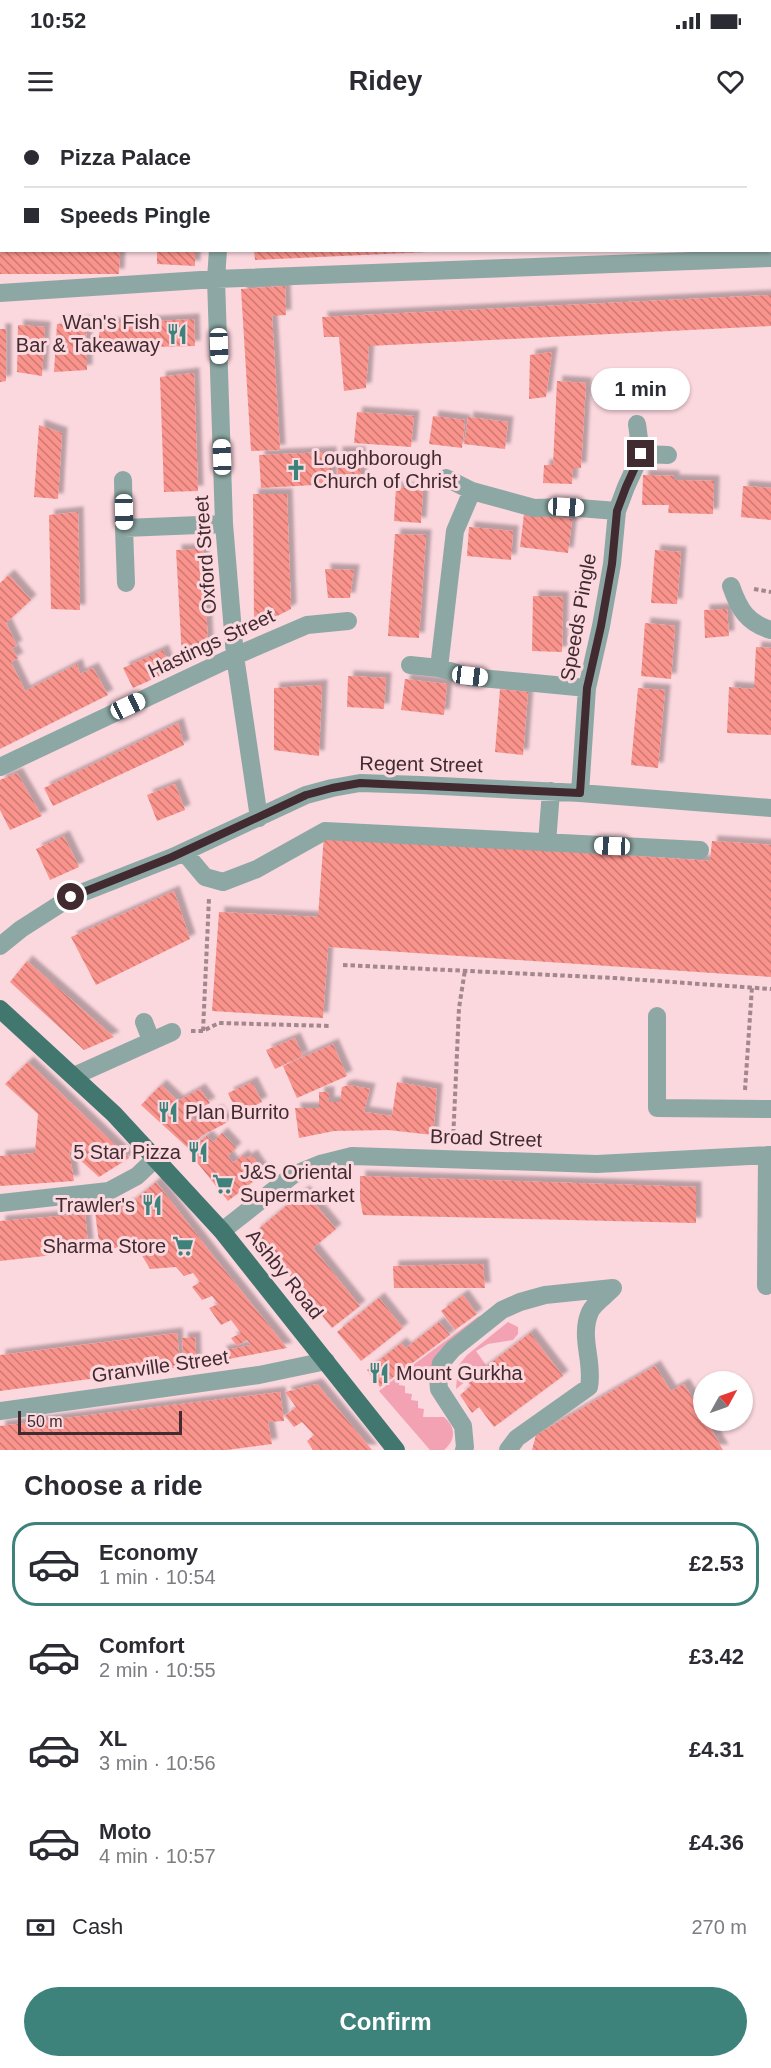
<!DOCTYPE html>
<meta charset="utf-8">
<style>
:root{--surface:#fff;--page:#f2f2f3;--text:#2b2b33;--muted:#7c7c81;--line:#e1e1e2;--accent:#3d837b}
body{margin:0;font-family:Helvetica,sans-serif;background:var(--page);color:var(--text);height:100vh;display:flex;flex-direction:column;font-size:22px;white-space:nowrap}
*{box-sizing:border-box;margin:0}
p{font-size:20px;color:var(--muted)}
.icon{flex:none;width:33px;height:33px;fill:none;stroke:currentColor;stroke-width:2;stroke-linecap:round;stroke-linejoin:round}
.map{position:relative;height:1330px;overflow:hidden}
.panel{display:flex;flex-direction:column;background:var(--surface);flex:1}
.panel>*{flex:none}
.banner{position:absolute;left:0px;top:0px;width:771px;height:132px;box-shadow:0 2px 4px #0004;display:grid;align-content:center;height:132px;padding:0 24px;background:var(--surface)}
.needle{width:39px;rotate:50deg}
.fabs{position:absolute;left:693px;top:1251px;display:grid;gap:12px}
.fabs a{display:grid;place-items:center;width:60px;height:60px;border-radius:50%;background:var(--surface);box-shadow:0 2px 4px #0004;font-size:30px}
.scale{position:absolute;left:18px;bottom:15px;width:164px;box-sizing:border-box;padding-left:6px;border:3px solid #412b30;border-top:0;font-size:16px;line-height:21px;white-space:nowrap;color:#412b30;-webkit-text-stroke:4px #fbd7de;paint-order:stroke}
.end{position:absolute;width:27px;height:27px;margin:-14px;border:8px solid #412b30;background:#fff;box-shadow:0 0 0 3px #fff}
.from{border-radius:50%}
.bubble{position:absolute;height:42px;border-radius:21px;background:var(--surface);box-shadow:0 2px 4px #0004;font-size:20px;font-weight:700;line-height:42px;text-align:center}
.car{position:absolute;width:18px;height:36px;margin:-18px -9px;border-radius:8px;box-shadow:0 0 4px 2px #0007;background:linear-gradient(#fff 24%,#345 0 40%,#fff 0 76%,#345 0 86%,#fff 0)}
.banner b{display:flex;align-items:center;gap:21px;height:57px;font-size:22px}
.banner b+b{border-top:2px solid var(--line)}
.banner i{width:15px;height:15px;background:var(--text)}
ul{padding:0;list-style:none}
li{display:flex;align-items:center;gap:18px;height:84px;margin:0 12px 9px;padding:0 12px;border:3px solid transparent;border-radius:24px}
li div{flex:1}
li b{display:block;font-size:22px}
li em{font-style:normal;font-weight:700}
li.selected{border-color:var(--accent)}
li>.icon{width:54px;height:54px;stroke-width:1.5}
h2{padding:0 24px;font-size:27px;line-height:72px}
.pay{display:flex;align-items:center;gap:15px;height:66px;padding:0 24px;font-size:22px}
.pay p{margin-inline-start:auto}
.button{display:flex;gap:12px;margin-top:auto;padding:12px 24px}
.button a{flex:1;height:69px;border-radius:36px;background:var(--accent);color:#fff;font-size:24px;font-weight:700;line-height:69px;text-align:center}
.status{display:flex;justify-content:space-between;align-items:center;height:42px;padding:0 30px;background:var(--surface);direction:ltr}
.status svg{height:16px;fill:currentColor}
header{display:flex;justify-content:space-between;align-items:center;height:78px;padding:0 24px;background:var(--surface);font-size:27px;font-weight:700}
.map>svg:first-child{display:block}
.grass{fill:#f3a2b4}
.building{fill:url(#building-back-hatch);filter:url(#shadow)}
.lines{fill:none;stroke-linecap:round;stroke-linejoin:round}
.path{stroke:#a4868d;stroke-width:4;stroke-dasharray:4.5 3;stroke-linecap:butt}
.minor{stroke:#8da8a4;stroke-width:18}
.major{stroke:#427770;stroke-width:18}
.route{stroke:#412b30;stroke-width:8}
.labels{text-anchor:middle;stroke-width:6;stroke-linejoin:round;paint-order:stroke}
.poi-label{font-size:20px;fill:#412b30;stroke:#fbd7de;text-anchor:end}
.street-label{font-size:20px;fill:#412b30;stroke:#fbd7de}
</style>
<div class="status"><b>10:52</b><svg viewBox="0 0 49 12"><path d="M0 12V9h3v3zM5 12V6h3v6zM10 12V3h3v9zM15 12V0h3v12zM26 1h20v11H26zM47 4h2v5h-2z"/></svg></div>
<header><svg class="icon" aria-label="menu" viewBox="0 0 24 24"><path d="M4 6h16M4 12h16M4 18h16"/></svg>Ridey<svg class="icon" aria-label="heart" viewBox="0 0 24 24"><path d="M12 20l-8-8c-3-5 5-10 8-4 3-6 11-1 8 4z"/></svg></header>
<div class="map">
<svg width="771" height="1330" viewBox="0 0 771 1330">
<defs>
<pattern id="building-back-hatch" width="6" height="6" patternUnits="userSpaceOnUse" patternTransform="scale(1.5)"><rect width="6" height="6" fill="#fa938c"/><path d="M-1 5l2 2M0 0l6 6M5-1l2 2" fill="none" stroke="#cc7873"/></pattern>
<filter id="shadow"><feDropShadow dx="5.5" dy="-5.5" stdDeviation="1.5" flood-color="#0004"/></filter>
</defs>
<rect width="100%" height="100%" fill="#fbd7de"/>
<!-- grass -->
<path class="grass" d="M479,1196L480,1197L430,1250L429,1254H401Z
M508,1202L518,1207V1214L513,1220L488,1224L476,1231L486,1245L456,1269L458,1246L467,1235Z
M397,1257L399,1258V1265L405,1266V1273L412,1274L411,1280L418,1281V1288L424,1289L423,1297H444C456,1307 456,1320 444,1330H430L379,1271Z"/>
<!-- building -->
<path class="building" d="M0,130H120L119,154H0Z
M157,130H195V146L157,144Z
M254,130H428V132L255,140Z
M285,166L286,195L272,196L280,330L251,331L241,169Z
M771,175V206L369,226L366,268L344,271L339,217H324L322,197Z
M194,199L195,226L98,228L100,204Z
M86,201L87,250L54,252L57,204Z
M18,205L45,207L42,256L17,252Z
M0,209H6V261L0,262Z
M552,232L546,277L529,279L530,235Z
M194,253L198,371L164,372L160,257Z
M557,261L586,263L581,348H573L572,364L543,363L544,345H553Z
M357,292L414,296L411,327L354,323Z
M433,296L465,300L462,328L429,324Z
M468,297L508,302L505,329L464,324Z
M39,305L62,313L58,379L34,377Z
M331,332L332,364L261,368L259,335Z
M337,332H360L361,366L338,367Z
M643,355L674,356V360L714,361L713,394L668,393L669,385H642Z
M743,366L771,368V400L741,397Z
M396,367L423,369L421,403L394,401Z
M253,374H287L291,489L269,500L254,502Z
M78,392L80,490L51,489L49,395Z
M524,394L572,399L568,433L520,427Z
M469,407L513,411L511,440L467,436Z
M395,414L426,415L419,518L388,516Z
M203,429L208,524L182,537L176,430Z
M655,430L681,432L677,484L651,483Z
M325,449L354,450L350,478H328Z
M9,455L31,480L6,503L17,526L12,528L18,538L11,542L25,571L77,544L80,554L93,548L108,575L0,629V463Z
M533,476L563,477L562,532L532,531Z
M727,489L729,516L705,518L704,490Z
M645,503L675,506L671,559L641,556Z
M756,527L771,528V615L727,613L729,567L754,569Z
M163,530L171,551L133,568L123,548Z
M348,556L386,558L384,589L347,587Z
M405,559L447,564L444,595L401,590Z
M322,565L319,636L274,630V568Z
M638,568L665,570L658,648L631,645Z
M500,569L528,572L523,635L495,632Z
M178,603L184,625L53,686L44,668Z
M17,653L42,696L10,710L0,690V660Z
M175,664L185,690L157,701L147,675Z
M324,715L710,741L712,721L771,725V857L328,827L323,898L212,891L219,792L318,797Z
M64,716L79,747L50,760L36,729Z
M174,771L190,819L96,865L71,817Z
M27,841L114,917L84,930L10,862Z
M295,918L303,936L275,949L266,930Z
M333,924L347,956L297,978L283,946Z
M28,942L129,1038L99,1057L69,1030L74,1061L0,1066V1036L35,1033L38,994L5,964Z
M252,962L262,982L238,994L228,973Z
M397,962L437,969L433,1015L388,1010L334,1011L299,1018L295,988H319V972H329V982H340L342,967L349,965L370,969L364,992L392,996Z
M161,965L178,981L200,969L210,983L189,994L196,1002L217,990L226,1003L203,1015L188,1028L141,985Z
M222,1013L236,1028L228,1036L233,1043L243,1035L246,1039L252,1035L264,1053L228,1081L188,1031L205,1017L207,1016L213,1022Z
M360,1056L696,1067V1103L363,1095L360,1079Z
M156,1062L215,1138L287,1228L223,1240L221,1231L251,1225L247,1220L237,1226L231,1218L241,1213L231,1200L221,1205L209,1188L218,1184L212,1176L202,1180L192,1167L200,1162L193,1153L184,1156L176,1147L150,1149L134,1122L116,1128L100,1129L95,1092H112L131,1083Z
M304,1071L336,1109L313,1128L360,1186L332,1208L255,1112Z
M85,1094L88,1125L72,1127L71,1133L0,1141V1101Z
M483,1144L485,1168H394L393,1146Z
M463,1175L477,1194L455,1210L441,1191Z
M379,1178L403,1208L361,1241L337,1212Z
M439,1202L450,1215L380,1267L367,1250L401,1223L406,1228Z
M177,1213L180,1247L0,1271V1235Z
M530,1213L563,1256L494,1307L479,1287L472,1293L460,1275L471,1266L467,1261Z
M195,1217L196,1241L184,1242L182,1218Z
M655,1246L671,1271L684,1264L704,1297V1300H706L723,1330H532L536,1315Z
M317,1264L372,1330H313L307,1321L314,1315L302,1302L294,1307L285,1296L296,1287L285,1272Z
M280,1272L284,1301L268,1302L272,1324L227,1330H0V1306Z"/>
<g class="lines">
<!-- path -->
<path class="path" d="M754,469L771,472
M343,845L615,858L771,869
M191,911H203L219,903L331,906
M203,911L209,778
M745,970L752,867
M453,1021L459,888L465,850"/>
<!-- minor -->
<path class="minor" d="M223,2V0
M218,130L216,159L224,404L235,536L259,698
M0,173L216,159L771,138
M641,334L668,335
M446,358L472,371L534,388L566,387L617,391
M123,360L124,408L224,404
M124,408L126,463
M731,466C739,489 747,503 771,510
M410,545L439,548L470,557L587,568
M439,548L455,411L472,371
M0,647L235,536L307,505L348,501
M580,673L587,568L601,506L612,444L617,391L626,367L641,334L637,304
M547,723L551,671
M184,732L205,757L223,762L257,749L325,711L700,730
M0,826L21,809L71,777L173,737L306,675L332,668L360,663L421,665L580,673L771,688
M657,896V988L771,989
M144,902L151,920
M74,956L172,912
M0,1083L109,1071L137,1056L156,1038
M222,1111L293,1055L320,1044L352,1036L597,1044L771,1035
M766,1166L767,1035
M0,1291L259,1255L326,1241
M464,1330L465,1327L463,1306L439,1269L438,1258L441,1243L453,1229L502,1190L520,1182L545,1175L613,1168C607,1175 594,1183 590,1192C579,1217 594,1242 589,1267L517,1318L508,1330"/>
<!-- major -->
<path class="major" d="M0,889L114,994L222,1111L396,1330"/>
</g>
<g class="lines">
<!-- route -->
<path class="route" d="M71,777L172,737L306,675L332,668L360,663L580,673L587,568L601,506L612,444L617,391L626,367L641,334"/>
</g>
<!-- icons -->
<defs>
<symbol id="restaurant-bare" viewBox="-9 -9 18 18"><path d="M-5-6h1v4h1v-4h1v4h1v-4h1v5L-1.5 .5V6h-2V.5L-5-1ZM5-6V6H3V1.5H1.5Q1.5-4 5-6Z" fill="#3d837b" stroke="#fbd7de" stroke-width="2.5" paint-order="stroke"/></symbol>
<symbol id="church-bare" viewBox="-9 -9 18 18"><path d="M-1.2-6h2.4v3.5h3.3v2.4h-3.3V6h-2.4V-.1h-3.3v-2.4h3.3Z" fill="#3d837b" stroke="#fbd7de" stroke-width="2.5" paint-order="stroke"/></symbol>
<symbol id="supermarket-bare" viewBox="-9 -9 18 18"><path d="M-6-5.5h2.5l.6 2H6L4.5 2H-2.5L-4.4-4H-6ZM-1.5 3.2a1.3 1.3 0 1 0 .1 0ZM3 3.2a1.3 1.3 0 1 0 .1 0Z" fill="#3d837b" stroke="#fbd7de" stroke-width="2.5" paint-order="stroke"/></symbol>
</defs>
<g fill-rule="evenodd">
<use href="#restaurant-bare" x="162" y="199" width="30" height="30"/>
<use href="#church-bare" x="281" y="335" width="30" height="30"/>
<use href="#restaurant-bare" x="153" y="977" width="30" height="30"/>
<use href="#restaurant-bare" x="183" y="1017" width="30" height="30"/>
<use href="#supermarket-bare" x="208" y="1049" width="30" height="30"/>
<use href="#restaurant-bare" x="137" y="1070" width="30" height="30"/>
<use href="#supermarket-bare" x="168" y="1111" width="30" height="30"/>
<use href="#restaurant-bare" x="364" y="1238" width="30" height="30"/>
</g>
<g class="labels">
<!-- poi labels -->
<g class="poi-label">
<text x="160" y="209">Wan's Fish<tspan x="160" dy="23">Bar &amp; Takeaway</tspan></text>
<text x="313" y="345" text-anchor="start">Loughborough<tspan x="313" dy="23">Church of Christ</tspan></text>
<text x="185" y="999" text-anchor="start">Plan Burrito</text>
<text x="181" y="1039">5 Star Pizza</text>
<text x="240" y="1059" text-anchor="start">J&amp;S Oriental<tspan x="240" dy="23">Supermarket</tspan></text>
<text x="135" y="1092">Trawler's</text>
<text x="166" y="1133">Sharma Store</text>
<text x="396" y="1260" text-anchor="start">Mount Gurkha</text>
</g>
<!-- street labels -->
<g class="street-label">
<text transform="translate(205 435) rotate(-94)" y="7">Oxford Street</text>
<text transform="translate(578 497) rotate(-80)" y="7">Speeds Pingle</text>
<text transform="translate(211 523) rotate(-25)" y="7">Hastings Street</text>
<text transform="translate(421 644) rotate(1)" y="7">Regent Street</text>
<text transform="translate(486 1018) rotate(2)" y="7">Broad Street</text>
<text transform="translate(285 1154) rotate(51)" y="7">Ashby Road</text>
<text transform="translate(160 1246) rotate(-8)" y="7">Granville Street</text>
</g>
</g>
</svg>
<div class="fabs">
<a><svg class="needle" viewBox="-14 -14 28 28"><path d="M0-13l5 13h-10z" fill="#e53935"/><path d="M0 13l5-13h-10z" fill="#7c7c81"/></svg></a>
</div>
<div class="scale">50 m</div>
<i class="end from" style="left:71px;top:777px"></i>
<i class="end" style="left:641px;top:334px"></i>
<div class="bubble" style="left:591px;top:248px;width:99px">1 min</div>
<i class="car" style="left:219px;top:226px;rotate:178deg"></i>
<i class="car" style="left:222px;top:337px;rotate:358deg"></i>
<i class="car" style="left:566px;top:387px;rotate:93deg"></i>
<i class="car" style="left:124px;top:392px;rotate:179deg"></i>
<i class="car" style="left:470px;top:556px;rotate:97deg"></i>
<i class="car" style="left:128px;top:586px;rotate:65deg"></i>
<i class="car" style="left:612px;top:726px;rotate:272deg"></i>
<div class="banner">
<b><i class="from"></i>Pizza Palace</b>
<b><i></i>Speeds Pingle</b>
</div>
</div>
<section class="panel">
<h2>Choose a ride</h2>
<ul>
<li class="selected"><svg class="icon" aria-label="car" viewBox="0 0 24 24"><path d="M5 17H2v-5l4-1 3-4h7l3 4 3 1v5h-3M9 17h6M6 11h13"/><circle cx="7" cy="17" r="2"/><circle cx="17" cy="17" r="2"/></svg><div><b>Economy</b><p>1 min · 10:54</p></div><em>£2.53</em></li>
<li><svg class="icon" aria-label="car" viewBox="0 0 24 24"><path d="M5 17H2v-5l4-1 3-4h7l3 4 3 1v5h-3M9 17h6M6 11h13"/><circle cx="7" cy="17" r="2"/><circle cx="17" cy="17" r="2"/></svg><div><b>Comfort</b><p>2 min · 10:55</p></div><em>£3.42</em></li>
<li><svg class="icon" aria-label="car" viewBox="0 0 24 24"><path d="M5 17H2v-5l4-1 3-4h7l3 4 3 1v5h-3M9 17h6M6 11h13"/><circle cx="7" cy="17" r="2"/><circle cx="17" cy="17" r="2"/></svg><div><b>XL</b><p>3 min · 10:56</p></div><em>£4.31</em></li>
<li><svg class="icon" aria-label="car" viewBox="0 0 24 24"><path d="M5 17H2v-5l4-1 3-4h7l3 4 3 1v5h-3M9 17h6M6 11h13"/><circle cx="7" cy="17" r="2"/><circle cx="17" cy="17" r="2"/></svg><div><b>Moto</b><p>4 min · 10:57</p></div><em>£4.36</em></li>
</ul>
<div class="pay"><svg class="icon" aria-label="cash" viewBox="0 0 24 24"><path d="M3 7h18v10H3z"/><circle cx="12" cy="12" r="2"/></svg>Cash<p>270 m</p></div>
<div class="button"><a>Confirm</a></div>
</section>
